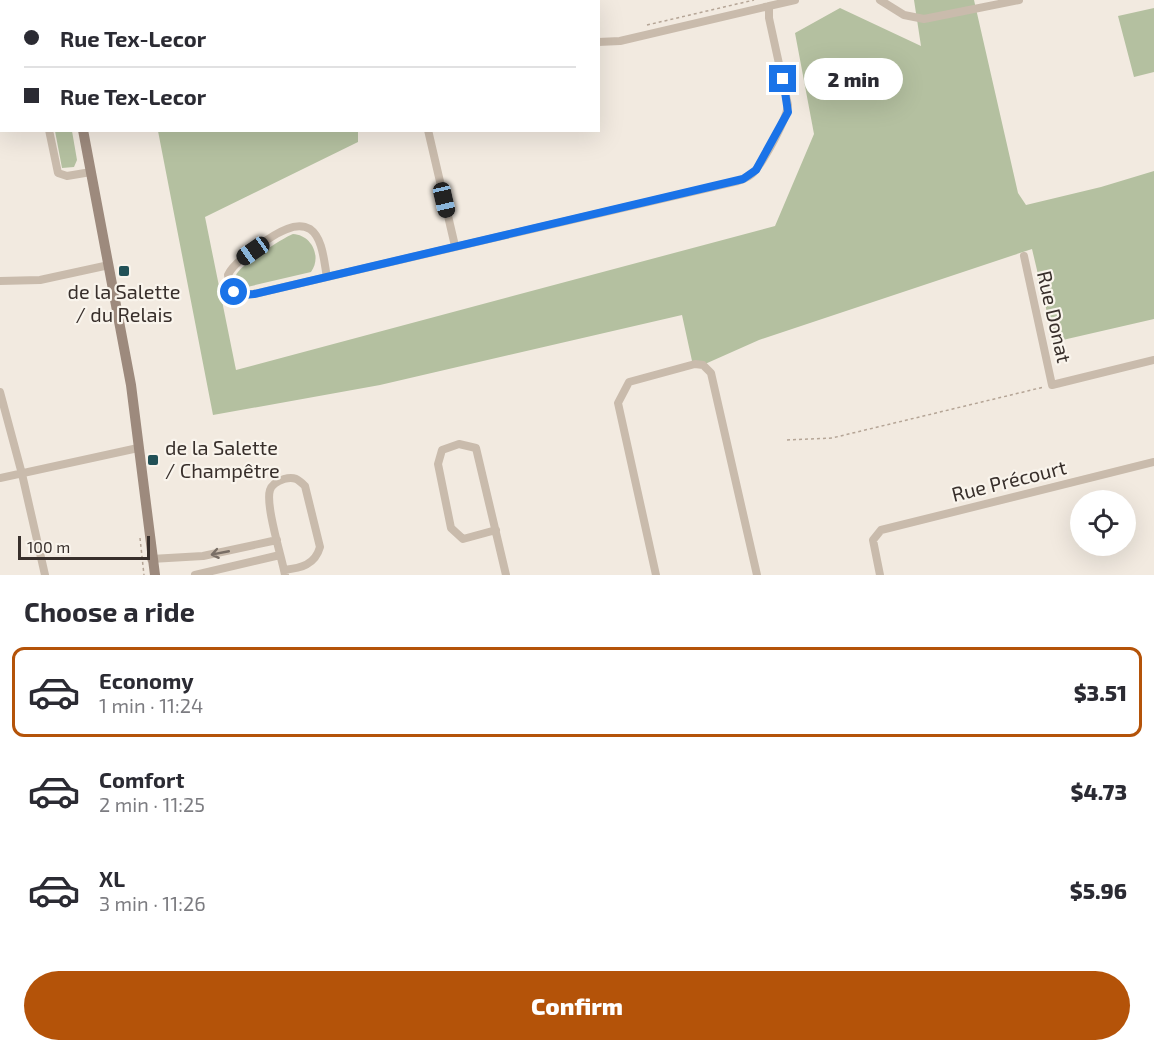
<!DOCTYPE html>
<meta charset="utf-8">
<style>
:root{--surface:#fff;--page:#f2f2f3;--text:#2b2b33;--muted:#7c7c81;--line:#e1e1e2;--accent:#b45309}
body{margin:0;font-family:"Exo 2",sans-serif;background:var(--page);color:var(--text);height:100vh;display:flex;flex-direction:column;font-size:22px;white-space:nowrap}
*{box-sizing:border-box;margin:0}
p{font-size:20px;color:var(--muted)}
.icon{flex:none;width:33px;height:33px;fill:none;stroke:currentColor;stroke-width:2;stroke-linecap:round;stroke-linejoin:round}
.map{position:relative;height:575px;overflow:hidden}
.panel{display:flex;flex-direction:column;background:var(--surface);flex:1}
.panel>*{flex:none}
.hud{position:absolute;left:0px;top:0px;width:600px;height:132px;box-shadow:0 6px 24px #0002;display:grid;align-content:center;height:132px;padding:0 24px;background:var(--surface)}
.fabs{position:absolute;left:1070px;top:490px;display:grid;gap:12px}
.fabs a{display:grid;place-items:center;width:66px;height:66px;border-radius:50%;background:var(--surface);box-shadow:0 6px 24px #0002;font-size:30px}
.scale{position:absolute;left:18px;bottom:15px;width:132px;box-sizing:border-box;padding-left:6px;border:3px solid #382f2b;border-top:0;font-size:16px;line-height:21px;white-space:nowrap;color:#382f2b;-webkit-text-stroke:4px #f9f4ec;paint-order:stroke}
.end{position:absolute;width:27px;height:27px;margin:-14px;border:8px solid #1a73e8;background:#fff;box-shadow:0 0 0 3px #fff}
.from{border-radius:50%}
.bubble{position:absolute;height:42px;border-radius:21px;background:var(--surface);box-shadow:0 6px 24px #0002;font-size:20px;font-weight:800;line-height:42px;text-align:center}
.car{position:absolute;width:18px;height:36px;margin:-18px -9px;border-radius:8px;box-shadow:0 0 4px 2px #0007;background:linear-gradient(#222 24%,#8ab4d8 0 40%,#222 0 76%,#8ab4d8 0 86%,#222 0)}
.hud b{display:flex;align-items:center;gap:21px;height:57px;font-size:22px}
.hud b+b{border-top:2px solid var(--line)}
.hud i{width:15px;height:15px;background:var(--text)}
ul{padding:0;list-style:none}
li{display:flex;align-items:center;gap:18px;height:90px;margin:0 12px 9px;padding:0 12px;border:3px solid transparent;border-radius:12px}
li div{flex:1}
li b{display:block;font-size:22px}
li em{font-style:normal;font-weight:800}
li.on{border-color:var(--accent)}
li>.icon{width:54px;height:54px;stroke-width:1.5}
h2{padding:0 24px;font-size:27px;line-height:72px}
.cta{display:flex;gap:12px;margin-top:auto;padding:12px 24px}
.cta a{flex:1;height:69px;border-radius:36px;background:var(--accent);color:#fff;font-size:24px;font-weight:800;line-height:69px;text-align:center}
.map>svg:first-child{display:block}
.green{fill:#b4c0a0}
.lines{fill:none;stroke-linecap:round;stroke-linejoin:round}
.path{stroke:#b5a596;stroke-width:1.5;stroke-dasharray:3 3;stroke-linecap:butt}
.street{stroke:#c9bbac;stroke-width:8}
.secondary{stroke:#9d8a7d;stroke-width:10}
.oneway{stroke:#796e65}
.route{stroke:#1a73e8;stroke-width:8}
.poi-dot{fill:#225157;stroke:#f9f4ec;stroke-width:2}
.labels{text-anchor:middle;stroke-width:4.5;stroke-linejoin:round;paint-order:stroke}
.poi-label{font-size:20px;fill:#382f2b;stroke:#f9f4ec}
.street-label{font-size:20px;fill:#382f2b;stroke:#f9f4ec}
</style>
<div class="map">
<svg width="1154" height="575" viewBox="0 0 1154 575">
<rect width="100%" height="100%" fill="#f2eae0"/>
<!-- green -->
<path class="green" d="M133,0H391L390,2Z
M914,0H974L1018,193L1026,205L1101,187L1154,171V319L1054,342L1032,249L759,340L705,364L692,361L682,315L380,385L213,415L158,131H358V142L205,217L236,370L775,226L814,134L795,33L840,8L921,46Z
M1154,8V72L1134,77L1118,16Z
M55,131H72L77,160L74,167L62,168Z
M293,234C312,235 322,257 311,272L247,287L238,285C236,281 234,276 238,272C244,263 283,238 293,234Z"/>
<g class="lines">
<!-- path -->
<path class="path" d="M540,0L542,2
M647,25L754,0
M787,440L832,438L1044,387
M140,538L144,575"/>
<!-- street -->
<path class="street" d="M184,0L185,2
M522,0L524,2
M880,0L904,15L924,19L1019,0
M432,2L433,0
M598,42L620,41L795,0
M49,130L58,173L67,176L91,172
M428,130L455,246
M1024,256L1052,385L1154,360
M327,277C324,262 323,238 310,229C303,225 294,226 287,229C273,234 233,262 228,275C229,292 238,296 254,294L738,181C744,179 750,177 754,172C765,159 786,121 788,105L769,18V6
M0,281L40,280L109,265
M0,392L22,474L45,575
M0,478L138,448
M496,530L463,539L451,528L438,464L442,450L459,444L476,448L506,575
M151,559L203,556L277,540
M284,570C301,568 315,565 320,547L305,486C298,479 294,476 284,479C278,481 272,484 270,490C265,505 282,558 285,575
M195,575L280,555
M656,575L618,403L629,382L695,364L703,365L711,373L757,575
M880,575L873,540L881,530L1154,462"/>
<!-- secondary -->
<path class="secondary" d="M58,0V2
M83,130L131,385L155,575"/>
</g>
<!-- one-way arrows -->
<defs><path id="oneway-shaft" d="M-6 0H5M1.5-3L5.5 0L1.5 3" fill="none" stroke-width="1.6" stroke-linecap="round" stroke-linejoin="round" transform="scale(1.5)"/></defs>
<use class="oneway" href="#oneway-shaft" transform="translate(220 553) rotate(169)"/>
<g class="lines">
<!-- route -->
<path class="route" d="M234,292L242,295L254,294L743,179L756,170L788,112L783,79"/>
</g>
<!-- markers -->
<g class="poi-dot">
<rect x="118" y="265" width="12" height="12" rx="3"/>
<rect x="147" y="454" width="12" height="12" rx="3"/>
</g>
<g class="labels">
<!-- poi labels -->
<g class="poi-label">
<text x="124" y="299">de la Salette<tspan x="124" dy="23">/ du Relais</tspan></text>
<text x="165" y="455" text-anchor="start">de la Salette<tspan x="165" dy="23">/ Champêtre</tspan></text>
</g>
<!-- street labels -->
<g class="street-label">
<text transform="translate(1054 317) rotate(77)" y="7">Rue Donat</text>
<text transform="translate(1009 481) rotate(-14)" y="7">Rue Précourt</text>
</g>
</g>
</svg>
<div class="fabs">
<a><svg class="icon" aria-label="locate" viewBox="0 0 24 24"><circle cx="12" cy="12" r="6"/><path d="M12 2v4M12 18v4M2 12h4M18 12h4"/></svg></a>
</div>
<div class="scale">100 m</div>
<i class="end from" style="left:234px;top:292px"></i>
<i class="end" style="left:783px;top:79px"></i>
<div class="bubble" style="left:804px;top:58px;width:99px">2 min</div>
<i class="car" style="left:444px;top:200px;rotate:167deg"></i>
<i class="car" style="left:253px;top:251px;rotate:235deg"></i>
<div class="hud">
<b><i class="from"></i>Rue Tex-Lecor</b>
<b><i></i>Rue Tex-Lecor</b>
</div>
</div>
<section class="panel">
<h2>Choose a ride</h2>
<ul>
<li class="on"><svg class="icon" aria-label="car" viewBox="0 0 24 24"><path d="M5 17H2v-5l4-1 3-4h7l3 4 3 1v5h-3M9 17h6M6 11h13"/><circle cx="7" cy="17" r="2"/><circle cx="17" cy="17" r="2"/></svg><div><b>Economy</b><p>1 min · 11:24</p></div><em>$3.51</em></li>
<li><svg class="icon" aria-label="car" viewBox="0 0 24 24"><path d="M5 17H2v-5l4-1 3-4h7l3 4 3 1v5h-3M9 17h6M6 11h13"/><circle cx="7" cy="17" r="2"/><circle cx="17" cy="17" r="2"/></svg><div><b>Comfort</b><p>2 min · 11:25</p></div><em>$4.73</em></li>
<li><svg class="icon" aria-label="car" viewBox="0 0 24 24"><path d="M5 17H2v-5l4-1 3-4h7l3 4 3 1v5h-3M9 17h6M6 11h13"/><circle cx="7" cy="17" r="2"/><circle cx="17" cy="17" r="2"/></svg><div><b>XL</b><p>3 min · 11:26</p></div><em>$5.96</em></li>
</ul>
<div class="cta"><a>Confirm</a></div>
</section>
